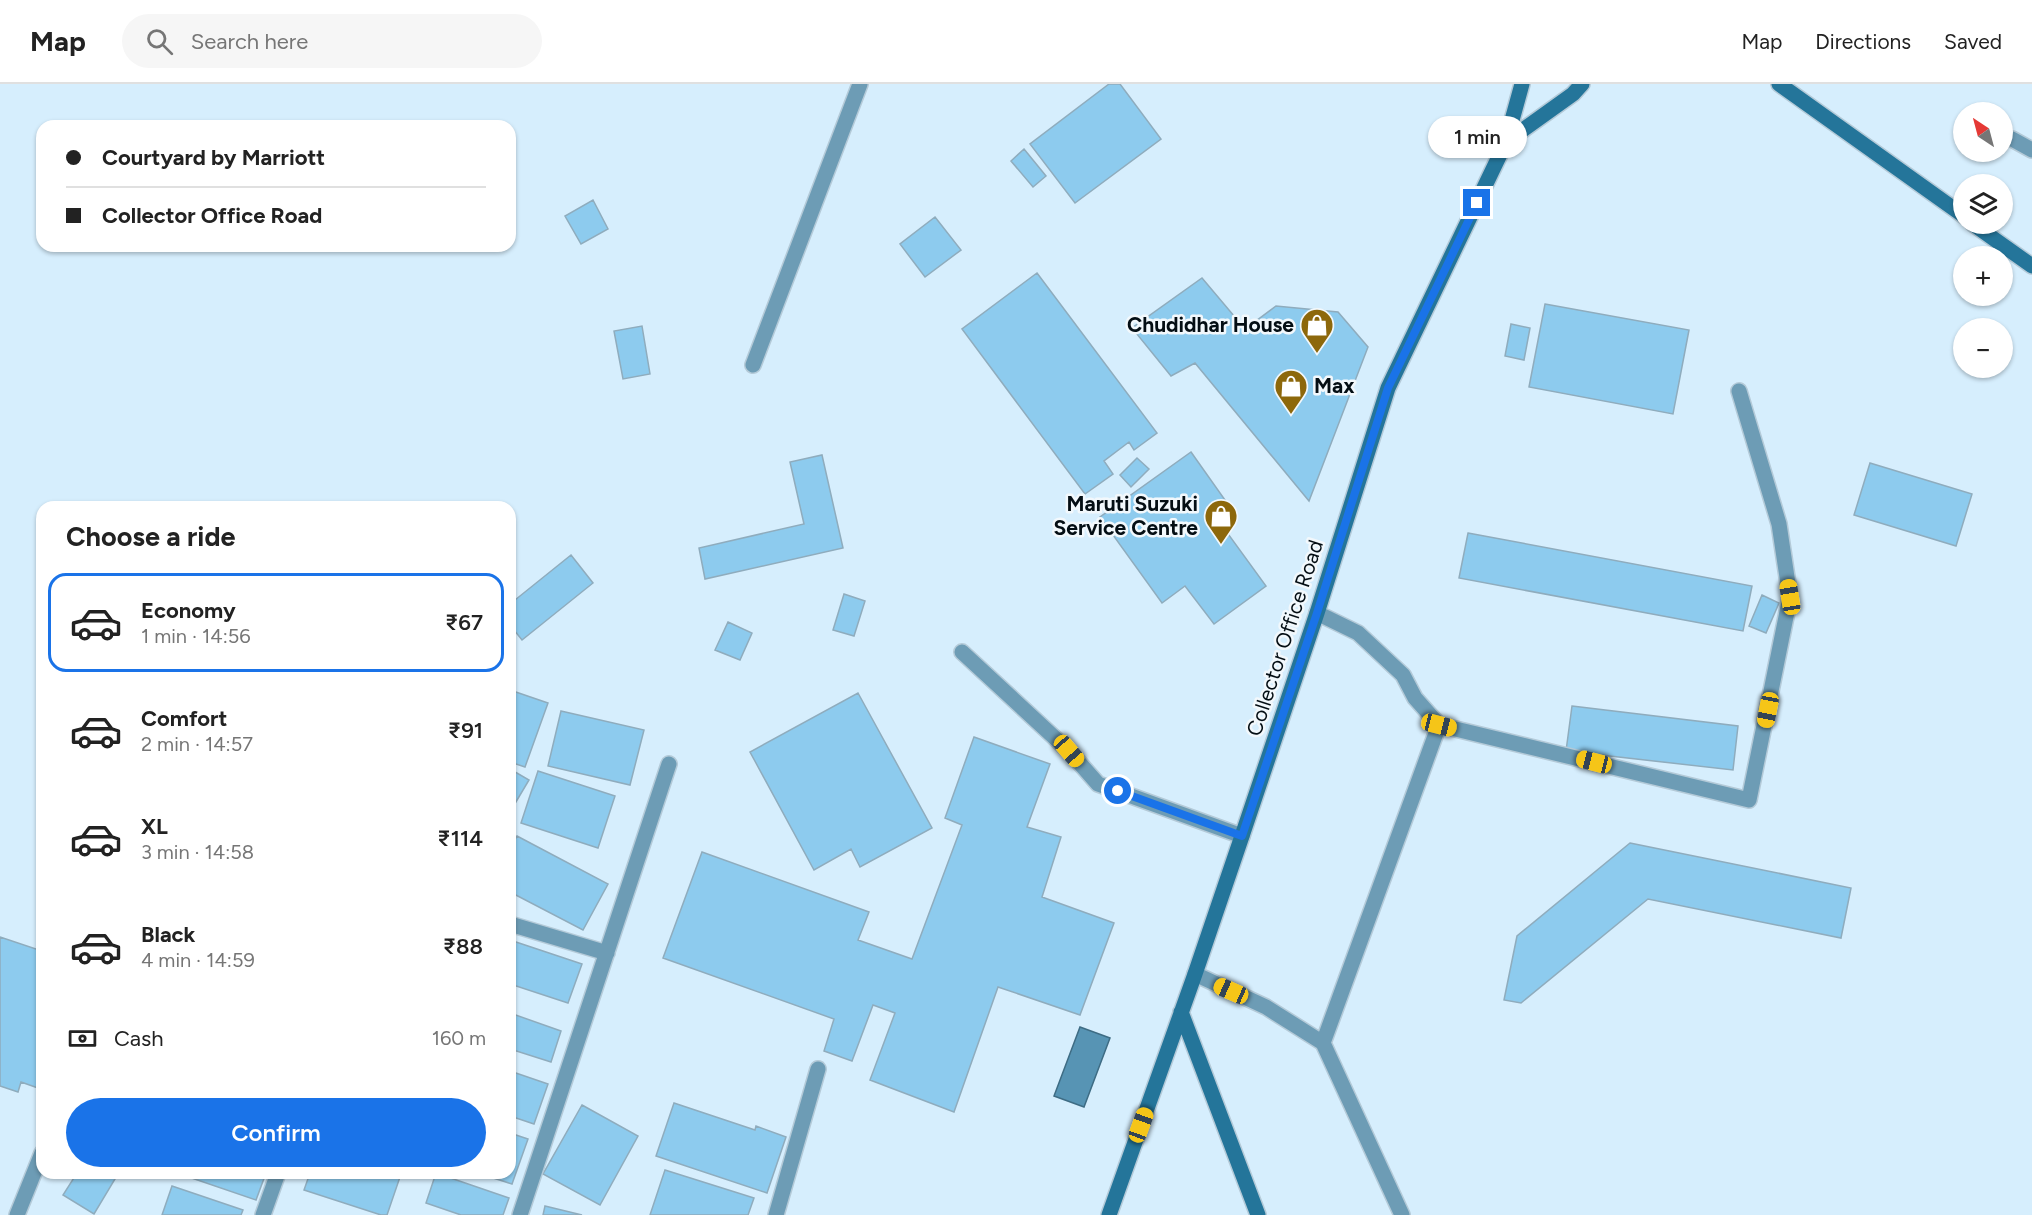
<!DOCTYPE html>
<meta charset="utf-8">
<style>
:root{--surface:#fff;--page:#f6f6f6;--text:#222;--muted:#767676;--line:#e0e0e0;--accent:#1a73e8}
body{margin:0;font-family:Figtree,sans-serif;background:var(--page);color:var(--text);height:100vh;display:flex;flex-direction:column;font-size:22px;white-space:nowrap}
*{box-sizing:border-box;margin:0}
p{font-size:20px;color:var(--muted)}
.icon{flex:none;width:33px;height:33px;fill:none;stroke:currentColor;stroke-width:2;stroke-linecap:round;stroke-linejoin:round}
.map{position:relative;flex:1;overflow:hidden}
.details{position:absolute;left:36px;top:417px;width:480px;height:678px;display:flex;flex-direction:column;background:var(--surface);border-radius:18px;box-shadow:0 2px 4px #0004}
.details>*{flex:none}
.guide{position:absolute;left:36px;top:36px;width:480px;height:132px;border-radius:18px;box-shadow:0 2px 4px #0004;display:grid;align-content:center;height:132px;padding:0 30px;background:var(--surface)}
.needle{width:39px;rotate:324deg}
.buttons{position:absolute;left:1953px;top:18px;display:grid;gap:12px}
.buttons a{display:grid;place-items:center;width:60px;height:60px;border-radius:50%;background:var(--surface);box-shadow:0 2px 4px #0004;font-size:30px}
.end{position:absolute;width:27px;height:27px;margin:-14px;border:8px solid #1a73e8;background:#fff;box-shadow:0 0 0 3px #fff}
.from{border-radius:50%}
.bubble{position:absolute;height:42px;border-radius:21px;background:var(--surface);box-shadow:0 2px 4px #0004;font-size:20px;font-weight:600;line-height:42px;text-align:center}
.car{position:absolute;width:18px;height:36px;margin:-18px -9px;border-radius:8px;box-shadow:0 0 4px 2px #0007;background:linear-gradient(#f5c518 24%,#345 0 40%,#f5c518 0 76%,#345 0 86%,#f5c518 0)}
.guide b{display:flex;align-items:center;gap:21px;height:57px;font-size:22px}
.guide b+b{border-top:2px solid var(--line)}
.guide i{width:15px;height:15px;background:var(--text)}
ul{padding:0;list-style:none}
li{display:flex;align-items:center;gap:18px;height:99px;margin:0 12px 9px;padding:0 18px;border:3px solid transparent;border-radius:18px}
li div{flex:1}
li b{display:block;font-size:22px}
li em{font-style:normal;font-weight:600}
li.selected{border-color:var(--accent)}
li>.icon{width:54px;height:54px;stroke-width:1.5}
h2{padding:0 30px;font-size:27px;line-height:72px}
.pay{display:flex;align-items:center;gap:15px;height:66px;padding:0 30px;font-size:22px}
.pay p{margin-inline-start:auto}
.primary-button{display:flex;gap:12px;margin-top:auto;padding:12px 30px}
.primary-button a{flex:1;height:69px;border-radius:36px;background:var(--accent);color:#fff;font-size:24px;font-weight:600;line-height:69px;text-align:center}
header{display:flex;align-items:center;gap:36px;box-sizing:border-box;height:84px;padding:0 30px;background:var(--surface);border-bottom:2px solid var(--line)}
header strong{font-size:28px}
nav{display:flex;gap:33px;margin-inline-start:auto;font-size:21px}
.search{width:420px;height:54px;background:var(--page);display:flex;align-items:center;gap:15px;box-sizing:border-box;padding:0 21px;border-radius:33px;color:var(--muted);font-size:22px}
.map>svg:first-child{display:block}
.water{fill:#5794b4;stroke:#3e6c84;stroke-width:1.5}
.building{fill:#8dcbee;stroke:#8facbd;stroke-width:1.5}
.lines{fill:none;stroke-linecap:round;stroke-linejoin:round}
.lane-casing{stroke:#b4cad8;stroke-width:18}
.street-casing{stroke:#b4cad8;stroke-width:18}
.secondary-casing{stroke:#b4cad8;stroke-width:18}
.lane{stroke:#6d9cb5;stroke-width:15}
.street{stroke:#6d9cb5;stroke-width:15}
.secondary{stroke:#24759a;stroke-width:15}
.route{stroke:#1a73e8;stroke-width:8}
.labels{text-anchor:middle;stroke-width:5;stroke-linejoin:round;paint-order:stroke}
.poi-label{font-size:21px;font-weight:bold;fill:#040e14;stroke:#f2f8fc;text-anchor:end}
.street-label{font-size:21px;fill:#040e14;stroke:#f2f8fc}
</style>
<header>
<strong>Map</strong>
<div class="search"><svg class="icon" aria-label="search" viewBox="0 0 24 24"><circle cx="10" cy="10" r="6"/><path d="M15 15l6 6"/></svg>Search here</div>
<nav><a>Map</a><a>Directions</a><a>Saved</a></nav>
</header>
<div class="map">
<svg width="2032" height="1131" viewBox="0 0 2032 1131">
<rect width="100%" height="100%" fill="#d6eefd"/>
<!-- water -->
<path class="water" d="M1080,943L1110,954L1084,1023L1054,1012Z"/>
<!-- building -->
<path class="building" d="M1109,0H1120L1161,55L1075,119L1030,60Z
M1024,65L1046,92L1033,103L1011,77Z
M593,116L608,145L581,160L565,132Z
M935,133L961,166L925,193L900,160Z
M1037,189L1157,349L1134,366L1129,358L1104,377L1113,390L1085,410L962,245Z
M1202,194L1245,245L1276,222L1338,228L1368,263L1309,417L1195,279L1171,292L1132,244Z
M1545,220L1689,246L1673,330L1529,303Z
M1511,240L1530,244L1524,276L1505,272Z
M642,242L650,290L623,295L614,247Z
M1191,368L1237,433L1223,443L1266,502L1214,540L1185,502L1162,519L1100,433Z
M822,371L843,464L705,495L699,464L804,440L790,378Z
M1137,374L1149,385L1131,403L1120,391Z
M1870,379L1972,410L1956,462L1854,431Z
M1468,449L1752,502L1743,547L1459,494Z
M571,471L593,499L522,556L510,541V520Z
M844,510L865,517L854,552L833,546Z
M1762,511L1779,519L1766,549L1749,542Z
M728,538L752,549L740,576L715,566Z
M510,606L548,619L525,683L510,678Z
M858,609L932,744L860,783L851,765L814,786L750,668Z
M1572,622L1738,642L1733,686L1566,667Z
M561,627L644,646L630,701L548,682Z
M974,653L1050,680L1027,743L1061,753L1042,813L1114,839L1080,931L998,903L954,1028L870,996L895,929L873,921L852,977L824,967L834,935L663,874L702,768L869,828L858,856L912,875L962,741L945,734Z
M510,685L529,696L510,728Z
M538,687L615,712L598,764L521,739Z
M517,752L608,800L583,846L510,808V764Z
M1630,759L1851,804L1841,854L1648,815L1521,919L1504,916L1517,852Z
M0,853L42,867V991L38,1004L21,998L18,1008L0,1002Z
M510,856L582,880L568,919L510,900Z
M510,929L561,947L551,978L510,965Z
M510,987L548,1000L534,1040L510,1032Z
M674,1019L755,1046L756,1042L786,1053L767,1109L656,1072Z
M582,1021L638,1052L600,1121L543,1090Z
M510,1049L528,1055L512,1100L478,1089H510Z
M665,1086L754,1114L748,1131H650Z
M77,1089H106L115,1095L94,1130L63,1111Z
M177,1089H266L256,1116Z
M310,1089H397L401,1090L387,1131H381L304,1106Z
M436,1089L509,1114L503,1131H461L426,1119Z
M172,1102L243,1126L241,1131H162Z
M545,1122L582,1131H543Z"/>
<g class="lines">
<defs>
<path id="lane" d="M962,568L1069,667L1098,700L1242,752"/>
<path id="street" d="M2012,55L2032,66
M753,281L860,0
M1317,529L1358,549L1403,591L1415,614L1439,641
M510,840L607,869
M1195,890L1266,923L1323,959L1402,1131
M1323,959L1439,641L1749,716L1790,513L1779,440L1739,307
M17,1131L42,1069
M263,1131L278,1089
M520,1131L669,680
M776,1131L818,985"/>
<path id="secondary" d="M1779,0L1964,132
M1506,58L1573,10L1582,0
M1973,140L2032,182
M1181,928L1258,1131
M1109,1131L1195,890L1242,752L1317,529L1388,304L1506,58L1522,0"/>
</defs>
<!-- lane casing -->
<use href="#lane" class="lane-casing"/>
<!-- street casing -->
<use href="#street" class="street-casing"/>
<!-- secondary casing -->
<use href="#secondary" class="secondary-casing"/>
<!-- lane -->
<use href="#lane" class="lane"/>
<!-- street -->
<use href="#street" class="street"/>
<!-- secondary -->
<use href="#secondary" class="secondary"/>
</g>
<g class="lines">
<!-- route -->
<path class="route" d="M1118,707L1242,752L1317,529L1388,304L1477,119"/>
</g>
<!-- icons -->
<defs>
<symbol id="shop-pin" viewBox="-11 -11 22 30"><path d="M0 17L-7.5 6A9.5 9.5 0 1 1 7.5 6Z" fill="#8d680b" stroke="#f2f8fc"/><path d="M-5-2.5h2.3a2.7 3.5 0 0 1 5.4 0H5L5.5 6h-11ZM-1.5-2.5h3a1.5 2.3 0 0 0-3 0Z" fill="#fff"/></symbol>
</defs>
<g fill-rule="evenodd">
<use href="#shop-pin" x="1298" y="222" width="38" height="52"/>
<use href="#shop-pin" x="1272" y="283" width="38" height="52"/>
<use href="#shop-pin" x="1202" y="413" width="38" height="52"/>
</g>
<g class="labels">
<!-- poi labels -->
<g class="poi-label">
<text x="1294" y="248">Chudidhar House</text>
<text x="1314" y="309" text-anchor="start">Max</text>
<text x="1198" y="427">Maruti Suzuki<tspan x="1198" dy="24">Service Centre</tspan></text>
</g>
<!-- street labels -->
<g class="street-label">
<text transform="translate(1285 554) rotate(-72)" y="7">Collector Office Road</text>
</g>
</g>
</svg>
<div class="buttons">
<a><svg class="needle" viewBox="-14 -14 28 28"><path d="M0-13l5 13h-10z" fill="#e53935"/><path d="M0 13l5-13h-10z" fill="#767676"/></svg></a>
<a><svg class="icon" aria-label="layers" viewBox="0 0 24 24"><path d="M12 4l9 5-9 5-9-5zM3 14l9 5 9-5"/></svg></a>
<a>+</a>
<a>−</a>
</div>
<i class="end from" style="left:1118px;top:707px"></i>
<i class="end" style="left:1477px;top:119px"></i>
<div class="bubble" style="left:1428px;top:32px;width:99px">1 min</div>
<i class="car" style="left:1790px;top:513px;rotate:351deg"></i>
<i class="car" style="left:1768px;top:626px;rotate:191deg"></i>
<i class="car" style="left:1439px;top:641px;rotate:104deg"></i>
<i class="car" style="left:1069px;top:667px;rotate:139deg"></i>
<i class="car" style="left:1594px;top:678px;rotate:284deg"></i>
<i class="car" style="left:1231px;top:907px;rotate:294deg"></i>
<i class="car" style="left:1141px;top:1041px;rotate:20deg"></i>
<div class="guide">
<b><i class="from"></i>Courtyard by Marriott</b>
<b><i></i>Collector Office Road</b>
</div>
<section class="details">
<h2>Choose a ride</h2>
<ul>
<li class="selected"><svg class="icon" aria-label="car" viewBox="0 0 24 24"><path d="M5 17H2v-5l4-1 3-4h7l3 4 3 1v5h-3M9 17h6M6 11h13"/><circle cx="7" cy="17" r="2"/><circle cx="17" cy="17" r="2"/></svg><div><b>Economy</b><p>1 min · 14:56</p></div><em>₹67</em></li>
<li><svg class="icon" aria-label="car" viewBox="0 0 24 24"><path d="M5 17H2v-5l4-1 3-4h7l3 4 3 1v5h-3M9 17h6M6 11h13"/><circle cx="7" cy="17" r="2"/><circle cx="17" cy="17" r="2"/></svg><div><b>Comfort</b><p>2 min · 14:57</p></div><em>₹91</em></li>
<li><svg class="icon" aria-label="car" viewBox="0 0 24 24"><path d="M5 17H2v-5l4-1 3-4h7l3 4 3 1v5h-3M9 17h6M6 11h13"/><circle cx="7" cy="17" r="2"/><circle cx="17" cy="17" r="2"/></svg><div><b>XL</b><p>3 min · 14:58</p></div><em>₹114</em></li>
<li><svg class="icon" aria-label="car" viewBox="0 0 24 24"><path d="M5 17H2v-5l4-1 3-4h7l3 4 3 1v5h-3M9 17h6M6 11h13"/><circle cx="7" cy="17" r="2"/><circle cx="17" cy="17" r="2"/></svg><div><b>Black</b><p>4 min · 14:59</p></div><em>₹88</em></li>
</ul>
<div class="pay"><svg class="icon" aria-label="cash" viewBox="0 0 24 24"><path d="M3 7h18v10H3z"/><circle cx="12" cy="12" r="2"/></svg>Cash<p>160 m</p></div>
<div class="primary-button"><a>Confirm</a></div>
</section>
</div>
